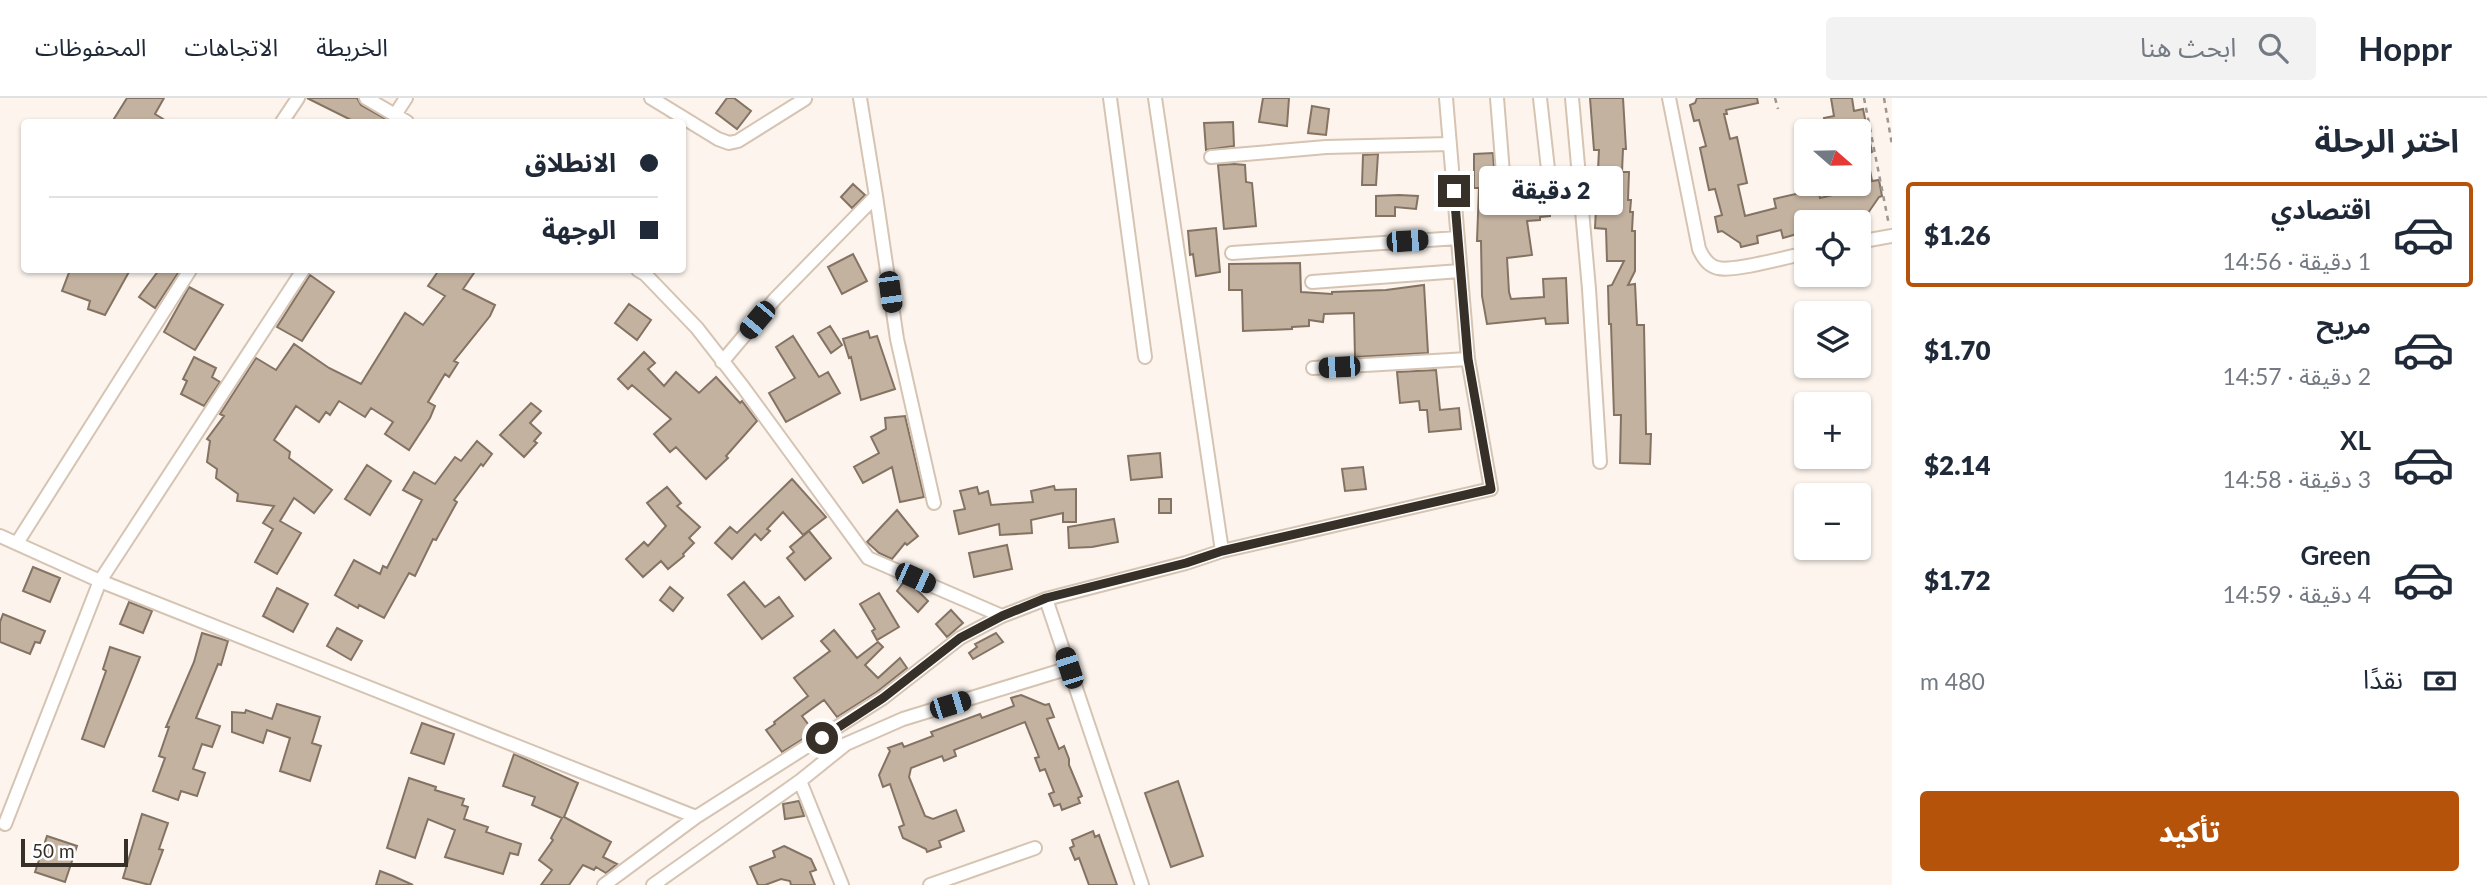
<!DOCTYPE html>
<html lang="ar">
<meta charset="utf-8">
<style>
:root{--surface:#fff;--page:#f2f2f3;--text:#1f2937;--muted:#747a83;--line:#e0e1e3;--accent:#b45309}
body{margin:0;font-family:Lato,"Noto Sans Arabic",sans-serif;background:var(--page);color:var(--text);direction:rtl;height:100vh;display:flex;flex-direction:column;font-size:26px;white-space:nowrap}
*{box-sizing:border-box;margin:0}
p{font-size:23px;color:var(--muted)}
.icon{flex:none;width:38px;height:38px;fill:none;stroke:currentColor;stroke-width:2;stroke-linecap:round;stroke-linejoin:round}
.map{position:relative;flex:1;overflow:hidden;direction:ltr}
.details{display:flex;flex-direction:column;background:var(--surface);width:595px}
.details>*{flex:none}
.guide{position:absolute;left:21px;top:21px;width:665px;height:154px;border-radius:7px;box-shadow:0 2px 5px #0004;direction:rtl;display:grid;align-content:center;height:154px;padding:0 28px;background:var(--surface)}
.needle{width:46px;rotate:110deg}
.controls{position:absolute;left:1794px;top:21px;display:grid;gap:14px}
.controls a{display:grid;place-items:center;width:77px;height:77px;border-radius:7px;background:var(--surface);box-shadow:0 2px 5px #0004;font-size:35px}
.scale{position:absolute;left:21px;bottom:18px;width:107px;box-sizing:border-box;padding-left:7px;border:4px solid #373029;border-top:0;font-size:19px;line-height:24px;white-space:nowrap;color:#373029;-webkit-text-stroke:5px #fff;paint-order:stroke}
.end{position:absolute;width:32px;height:32px;margin:-16px;border:9px solid #373029;background:#fff;box-shadow:0 0 0 4px #fff}
.from{border-radius:50%}
.bubble{position:absolute;height:49px;border-radius:7px;background:var(--surface);box-shadow:0 2px 5px #0004;font-size:23px;font-weight:800;line-height:49px;text-align:center;direction:rtl}
.car{position:absolute;width:21px;height:42px;margin:-21px -10px;border-radius:9px;box-shadow:0 0 5px 2px #0007;background:linear-gradient(#222 24%,#8ab4d8 0 40%,#222 0 76%,#8ab4d8 0 86%,#222 0)}
.guide b{display:flex;align-items:center;gap:24px;height:66px;font-size:26px}
.guide b+b{border-top:2px solid var(--line)}
.guide i{width:18px;height:18px;background:var(--text)}
ul{padding:0;list-style:none}
li{display:flex;align-items:center;gap:21px;height:105px;margin:0 14px 10px;padding:0 14px;border:4px solid transparent;border-radius:7px}
li div{flex:1}
li b{display:block;font-size:26px}
li em{font-style:normal;font-weight:800}
li.on{border-color:var(--accent)}
li>.icon{width:63px;height:63px;stroke-width:1.5}
h2{padding:0 28px;font-size:32px;line-height:84px}
.pay{display:flex;align-items:center;gap:18px;height:77px;padding:0 28px;font-size:26px}
.pay p{margin-inline-start:auto}
.cta{display:flex;gap:14px;margin-top:auto;padding:14px 28px}
.cta a{flex:1;height:80px;border-radius:7px;background:var(--accent);color:#fff;font-size:28px;font-weight:800;line-height:80px;text-align:center}
header{display:flex;align-items:center;gap:42px;box-sizing:border-box;height:98px;padding:0 35px;background:var(--surface);border-bottom:2px solid var(--line)}
header strong{font-size:33px}
nav{display:flex;gap:38px;margin-inline-start:auto;font-size:24px}
.search{width:490px;height:63px;background:var(--page);display:flex;align-items:center;gap:18px;box-sizing:border-box;padding:0 24px;border-radius:7px;color:var(--muted);font-size:26px}
main{display:flex;flex:1;min-height:0}
.map>svg:first-child{display:block}
.building{fill:#c3b2a0;stroke:#847363;stroke-width:2}
.lines{fill:none;stroke-linecap:round;stroke-linejoin:round}
.street-casing{stroke:#d6c4b3;stroke-width:16}
.path{stroke:#9e968f;stroke-width:2.5;stroke-dasharray:5 5;stroke-linecap:butt}
.street{stroke:#fff;stroke-width:12}
.route{stroke:#373029;stroke-width:9}
</style>
<header>
<strong>Hoppr</strong>
<div class="search"><svg class="icon" aria-label="search" viewBox="0 0 24 24"><circle cx="10" cy="10" r="6"/><path d="M15 15l6 6"/></svg>ابحث هنا</div>
<nav><a>الخريطة</a><a>الاتجاهات</a><a>المحفوظات</a></nav>
</header>
<main>
<section class="details">
<h2>اختر الرحلة</h2>
<ul>
<li class="on"><svg class="icon" aria-label="car" viewBox="0 0 24 24"><path d="M5 17H2v-5l4-1 3-4h7l3 4 3 1v5h-3M9 17h6M6 11h13"/><circle cx="7" cy="17" r="2"/><circle cx="17" cy="17" r="2"/></svg><div><b>اقتصادي</b><p>1 دقيقة · 14:56</p></div><em>$1.26</em></li>
<li><svg class="icon" aria-label="car" viewBox="0 0 24 24"><path d="M5 17H2v-5l4-1 3-4h7l3 4 3 1v5h-3M9 17h6M6 11h13"/><circle cx="7" cy="17" r="2"/><circle cx="17" cy="17" r="2"/></svg><div><b>مريح</b><p>2 دقيقة · 14:57</p></div><em>$1.70</em></li>
<li><svg class="icon" aria-label="car" viewBox="0 0 24 24"><path d="M5 17H2v-5l4-1 3-4h7l3 4 3 1v5h-3M9 17h6M6 11h13"/><circle cx="7" cy="17" r="2"/><circle cx="17" cy="17" r="2"/></svg><div><b>XL</b><p>3 دقيقة · 14:58</p></div><em>$2.14</em></li>
<li><svg class="icon" aria-label="car" viewBox="0 0 24 24"><path d="M5 17H2v-5l4-1 3-4h7l3 4 3 1v5h-3M9 17h6M6 11h13"/><circle cx="7" cy="17" r="2"/><circle cx="17" cy="17" r="2"/></svg><div><b>Green</b><p>4 دقيقة · 14:59</p></div><em>$1.72</em></li>
</ul>
<div class="pay"><svg class="icon" aria-label="cash" viewBox="0 0 24 24"><path d="M3 7h18v10H3z"/><circle cx="12" cy="12" r="2"/></svg>نقدًا<p>480 m</p></div>
<div class="cta"><a>تأكيد</a></div>
</section>
<div class="map">
<svg width="1892" height="787" viewBox="0 0 1892 787">
<rect width="100%" height="100%" fill="#fcf4ed"/>
<!-- building -->
<path class="building" d="M127,0H164L155,16L168,24H112Z
M307,0H357L361,7L387,22V24H355Z
M727,0H734L751,13L737,31L716,15Z
M1263,0H1289L1287,28L1259,24Z
M1590,0H1623L1626,51H1623L1622,74H1629L1628,102H1631L1630,114H1633L1632,133H1635V173L1628,187L1635,186L1637,227H1644L1646,336H1651L1650,366L1620,365L1621,317H1614L1611,226H1609L1608,188L1612,187L1624,163H1607L1606,131L1595,130L1599,52H1594Z
M1697,0H1757L1758,5L1726,12L1727,16H1724L1730,41L1737,39L1747,85L1738,87L1745,118L1776,110L1774,101L1818,91L1820,100L1850,93L1849,86H1858V33H1827L1824,20L1834,18L1831,0H1852L1854,13L1863,11L1872,54L1867,56L1872,83L1879,82L1882,98L1879,99L1866,118L1852,122L1851,116L1825,124H1806V126L1795,129L1797,136L1783,140L1781,132L1757,138L1758,145L1741,149L1740,145L1722,133L1718,134L1715,119L1722,117L1715,91L1709,92L1700,50L1706,48L1699,22L1694,23L1690,7L1695,5Z
M1312,8L1329,11L1326,37L1308,35Z
M1233,24L1234,48L1206,52L1204,25Z
M1493,55L1496,101L1501,108L1510,107L1513,95L1549,94L1550,118L1540,119V122L1527,123L1532,157L1507,160L1509,194L1511,201L1544,199L1543,181L1566,180L1568,225L1546,226L1545,220L1487,226L1482,198L1481,143H1477L1479,90H1474V56Z
M1378,56L1376,87H1362L1363,57Z
M1234,66L1245,67L1246,84L1252,85L1256,128L1224,131L1218,67Z
M853,86L865,97L852,110L841,99Z
M1399,97L1418,98L1416,111L1395,109V118H1376V98Z
M1216,130L1220,174L1196,178L1193,156L1190,157L1188,133Z
M853,156L867,183L842,196L828,169Z
M1300,165L1301,194L1332,196V194L1386,192L1424,187L1428,255L1355,259L1354,215L1324,216L1323,224L1309,222V228L1292,229V231L1243,233L1242,192H1229V166Z
M70,172H130L105,217L88,211L90,203L62,193Z
M159,172H180L155,210L139,199Z
M439,172H476L463,191L495,207L490,218L454,263L458,265L449,279L445,276L428,304L435,308L430,320L409,352L385,336L393,324L371,310L365,319L339,303L330,317L326,314L319,324L296,308L274,342L290,354L289,360L332,392L314,415L294,400L280,423L301,435L277,476L255,464L273,431L263,425L274,408L237,403L238,396L216,380L217,371L207,364L210,343L207,341L224,318L220,316L256,260L276,272L294,246L329,270L361,286L405,215L423,227L445,198L428,188Z
M310,177L334,194L302,243L277,229Z
M189,189L223,207L195,252L164,234Z
M629,206L651,222L637,242L615,225Z
M830,228L842,247L831,255L818,235Z
M868,233L870,240L877,238L895,291L861,302L851,259L849,260L843,241Z
M793,238L819,279L828,274L840,295L786,324L769,295L795,280L776,249Z
M644,254L655,265L648,271L664,288L676,274L699,295L716,279L740,305L742,303L757,323L726,358L728,360L706,381L676,349L670,354L654,336L671,321L632,287L628,291L618,281Z
M194,259L216,270L212,279L220,284L204,308L181,296L187,283L183,281Z
M1436,272L1440,312L1459,310L1461,331L1429,334L1427,312H1420L1419,303L1400,305L1397,274Z
M531,305L541,313L530,325L541,335L534,343L537,345L524,359L500,337Z
M905,318L924,399L900,404L892,369L863,385L854,369L879,355L871,339L886,331L885,320Z
M477,343L492,356L483,368L481,366L454,402L457,404L436,442L433,441L415,478L409,475L384,520L359,507L358,510L335,497L354,462L380,476L383,468L387,470L422,402L403,392L414,374L435,386L455,359L461,363Z
M1160,355L1162,379L1131,382L1128,358Z
M367,367L391,383L370,417L345,401Z
M1363,369L1366,391L1345,393L1342,371Z
M792,381L826,419L803,437L783,414L767,431L770,433L761,442L755,436L732,461L715,445L730,429L737,435Z
M1054,388L1055,392L1076,391V424H1063V415L1031,422L1032,435L1000,437L999,426L959,436L954,413L965,411L960,393L977,389L979,396L988,393L991,407L1033,404L1031,393Z
M667,389L681,405L677,408L700,429L689,440L694,445L683,456L684,458L668,471L661,463L643,479L626,461L644,444L648,448L666,428L647,405Z
M1159,401H1171V415H1159Z
M897,412L918,438L907,447L905,445L892,461L879,455L867,444Z
M1114,421L1118,444L1092,449L1069,450L1068,429Z
M809,433L831,460L805,482L787,460L794,454L790,449Z
M1007,447L1012,471L974,479L969,455Z
M33,469L60,480L50,504L23,493Z
M744,484L765,509L779,499L793,518L762,541L728,497Z
M903,485L915,490L928,503L918,514L897,493Z
M670,489L683,500L673,513L660,502Z
M277,490L308,506L293,534L263,518Z
M879,495L899,529L877,542L872,533L875,531L860,506Z
M129,504L152,513L143,535L120,526Z
M951,512L963,525L947,539L936,526Z
M3,516L45,533L40,545L35,544L30,556L0,544V524Z
M337,530L362,543L351,562L327,548Z
M834,532L857,560L878,544L883,549L865,567L878,580L900,560L907,570L878,593L837,619L824,602L802,618L814,634L782,654L766,632L775,626L774,624L808,598L794,580L830,553L821,543Z
M202,535L228,543L221,567L218,566L196,620L220,628L212,649L202,646L193,671L205,675L197,698L181,693L178,702L153,693L165,660L159,658L169,629H166L194,564Z
M996,535L1003,544L973,561L969,555L977,549L975,546Z
M110,549L140,559L104,649L82,641L106,573L103,571Z
M1021,597L1045,607L1049,606L1054,619L1047,621L1059,651L1064,648L1069,661V667L1082,698L1078,700L1080,705L1062,712L1060,706L1054,708L1049,696L1054,694L1045,671L1040,673L1035,660L1039,659L1025,624L954,652L956,658L944,663L942,658L911,670L909,679L925,718L933,721L956,712L964,733L939,743L941,749L927,754L926,751L903,740L899,729L904,727L890,686L883,689L879,677L890,653L888,650L902,645L904,649L933,638L931,634L980,616L982,620L1014,608L1011,600Z
M277,606L320,619L312,645L321,648L310,683L280,673L290,640L267,632L263,645L232,634V614L245,615L246,612L272,621Z
M422,625L454,636L444,666L411,655Z
M514,656L578,685L564,719L611,744L603,759L617,766L606,775L596,769L594,772L583,767L569,787H541L552,772L539,762L553,742L551,740L562,720L532,707L535,699L503,688Z
M409,680L436,689L435,692L464,701L462,707L468,709L464,721L488,729L486,734L521,746L518,757L510,755L503,776L445,759L455,732L428,721L415,760L387,750Z
M1178,683L1203,758L1171,769L1145,695Z
M799,703L804,718L785,721L783,706Z
M142,716L168,725L159,751L163,752L150,787L123,780Z
M1093,733L1095,739L1099,737L1117,787H1089L1079,760L1075,762L1070,750L1074,748L1072,742Z
M47,738L77,748L65,784L35,774Z
M784,748L811,761L816,772L810,774L815,787H791L790,783L781,781L765,787H758L750,769L775,759L773,753Z
M380,773L393,778L413,787H376Z"/>
<g class="lines">
<defs>
<path id="street" d="M366,0L407,24
M651,0L718,41L729,45L738,43L805,1
M1110,0L1145,259
M1155,0L1222,453
M1497,0L1505,100
M1540,0L1549,80
M1572,0L1589,191L1600,364
M1669,0L1699,151C1703,160 1708,168 1718,170C1734,174 1787,159 1806,155
M395,17L406,0
M282,24L298,0
M1211,59L1326,49L1450,46
M876,98L897,241L934,405
M1858,144L1892,138
M1232,155L1458,140
M638,172L645,176L697,230L743,289L868,460L1002,518
M1312,184L1460,173
M722,264L775,201L876,98L860,0
M1313,270L1468,261
M0,438L100,483L696,719
M17,445L190,172
M1046,501L1142,787
M800,683L842,787
M5,726L100,483L303,172
M604,787L696,719L883,600L960,540L1002,518L1046,501L1186,465L1222,453L1491,391L1468,261L1446,0
M653,787L800,683L846,646L903,621L1069,570
M930,787L1035,750"/>
</defs>
<!-- street casing -->
<use href="#street" class="street-casing"/>
<!-- path -->
<path class="path" d="M1775,0L1778,11
M1864,0L1889,127
M1884,0L1892,47"/>
<!-- street -->
<use href="#street" class="street"/>
</g>
<g class="lines">
<!-- route -->
<path class="route" d="M822,640L883,600L960,540L1002,518L1046,500L1186,465L1222,453L1491,391L1468,261L1454,93"/>
</g>
</svg>
<div class="controls">
<a><svg class="needle" viewBox="-14 -14 28 28"><path d="M0-13l5 13h-10z" fill="#e53935"/><path d="M0 13l5-13h-10z" fill="#747a83"/></svg></a>
<a><svg class="icon" aria-label="locate" viewBox="0 0 24 24"><circle cx="12" cy="12" r="6"/><path d="M12 2v4M12 18v4M2 12h4M18 12h4"/></svg></a>
<a><svg class="icon" aria-label="layers" viewBox="0 0 24 24"><path d="M12 4l9 5-9 5-9-5zM3 14l9 5 9-5"/></svg></a>
<a>+</a>
<a>−</a>
</div>
<div class="scale">50 m</div>
<i class="end from" style="left:822px;top:640px"></i>
<i class="end" style="left:1454px;top:93px"></i>
<div class="bubble" style="left:1479px;top:68px;width:144px">2 دقيقة</div>
<i class="car" style="left:1407px;top:143px;rotate:86deg"></i>
<i class="car" style="left:890px;top:194px;rotate:172deg"></i>
<i class="car" style="left:757px;top:222px;rotate:220deg"></i>
<i class="car" style="left:1339px;top:269px;rotate:267deg"></i>
<i class="car" style="left:915px;top:480px;rotate:114deg"></i>
<i class="car" style="left:1069px;top:570px;rotate:342deg"></i>
<i class="car" style="left:950px;top:607px;rotate:73deg"></i>
<div class="guide">
<b><i class="from"></i>الانطلاق</b>
<b><i></i>الوجهة</b>
</div>
</div>
</main>
